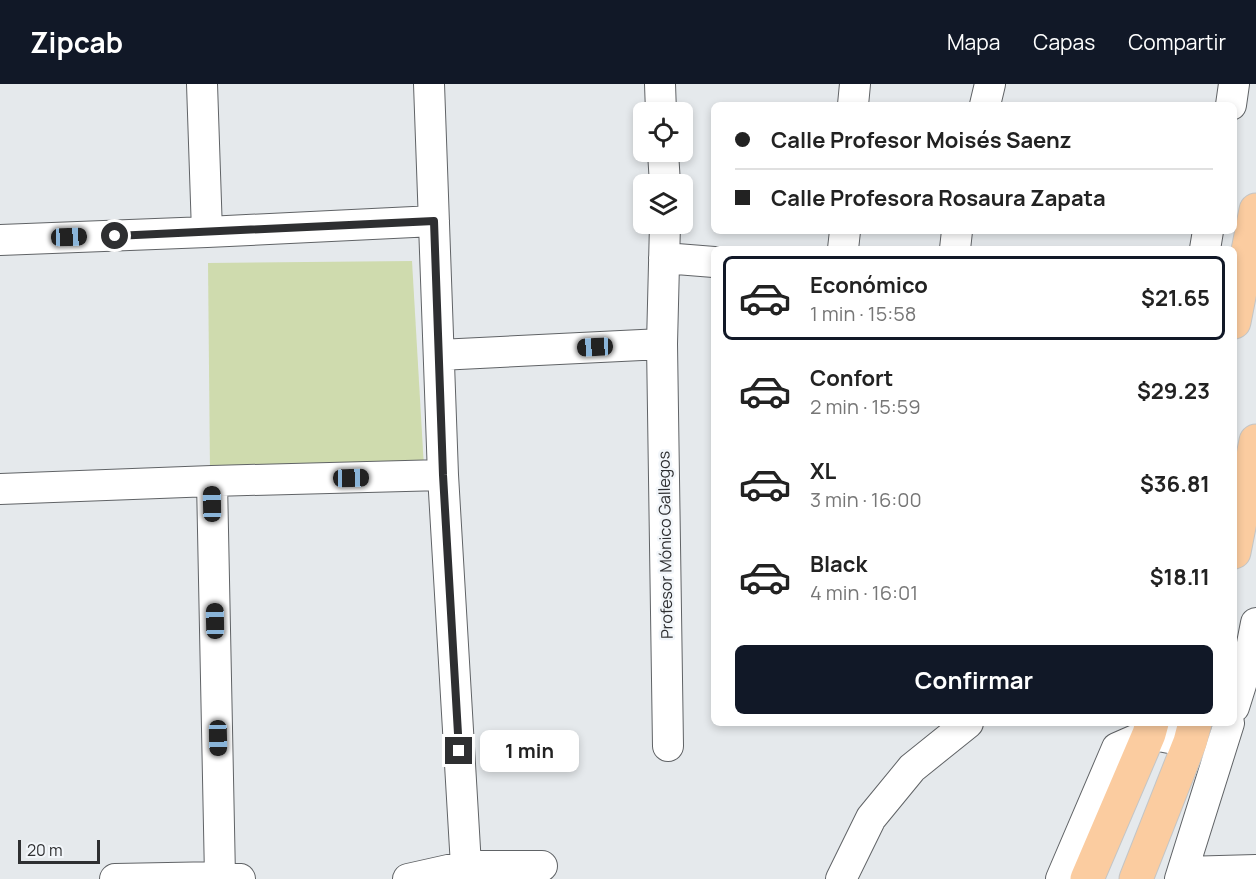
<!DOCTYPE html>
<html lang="es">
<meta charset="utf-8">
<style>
:root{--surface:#fff;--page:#f6f6f6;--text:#222;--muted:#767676;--line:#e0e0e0;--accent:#111827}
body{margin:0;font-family:Manrope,sans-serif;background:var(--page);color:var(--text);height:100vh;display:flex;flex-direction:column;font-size:22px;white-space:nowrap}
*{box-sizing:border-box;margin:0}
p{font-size:20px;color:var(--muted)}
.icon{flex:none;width:33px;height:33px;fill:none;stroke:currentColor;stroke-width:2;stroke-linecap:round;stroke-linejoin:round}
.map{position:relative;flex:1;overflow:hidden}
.panel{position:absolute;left:711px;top:162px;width:526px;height:480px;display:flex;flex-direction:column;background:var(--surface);border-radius:9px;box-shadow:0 3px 9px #0003}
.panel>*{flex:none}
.guide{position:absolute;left:711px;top:18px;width:526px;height:132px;border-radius:9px;box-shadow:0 3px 9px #0003;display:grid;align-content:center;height:132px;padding:0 24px;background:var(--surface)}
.controls{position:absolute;left:633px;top:18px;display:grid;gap:12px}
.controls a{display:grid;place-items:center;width:60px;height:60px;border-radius:9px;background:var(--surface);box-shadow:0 3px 9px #0003;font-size:30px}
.scale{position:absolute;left:18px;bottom:15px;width:82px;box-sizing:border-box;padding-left:6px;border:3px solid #2e2f31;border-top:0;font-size:16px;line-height:21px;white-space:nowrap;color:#2e2f31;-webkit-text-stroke:4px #f2f6fa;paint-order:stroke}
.end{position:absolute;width:27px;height:27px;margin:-14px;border:8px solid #2e2f31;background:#fff;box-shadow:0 0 0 3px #fff}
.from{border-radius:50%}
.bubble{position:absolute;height:42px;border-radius:9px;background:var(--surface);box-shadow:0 3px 9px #0003;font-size:20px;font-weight:700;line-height:42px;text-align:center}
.car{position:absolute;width:18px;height:36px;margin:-18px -9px;border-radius:8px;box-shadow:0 0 4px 2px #0007;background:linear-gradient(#222 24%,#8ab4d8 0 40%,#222 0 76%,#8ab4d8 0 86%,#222 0)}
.guide b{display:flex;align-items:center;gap:21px;height:57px;font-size:22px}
.guide b+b{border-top:2px solid var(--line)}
.guide i{width:15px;height:15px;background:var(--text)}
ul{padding:10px 0 0;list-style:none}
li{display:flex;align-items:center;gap:18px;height:84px;margin:0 12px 9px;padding:0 12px;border:3px solid transparent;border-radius:9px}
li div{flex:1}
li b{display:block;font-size:22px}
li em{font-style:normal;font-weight:700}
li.current{border-color:var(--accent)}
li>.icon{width:54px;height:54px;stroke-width:1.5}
.cta{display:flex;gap:12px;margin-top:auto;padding:12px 24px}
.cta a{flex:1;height:69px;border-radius:9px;background:var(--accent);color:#fff;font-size:24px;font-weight:700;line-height:69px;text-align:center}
header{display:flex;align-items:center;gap:36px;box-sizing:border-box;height:84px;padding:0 30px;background:var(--accent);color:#fff}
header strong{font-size:28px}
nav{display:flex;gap:33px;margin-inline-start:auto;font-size:21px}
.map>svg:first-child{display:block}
.green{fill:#cfdbae}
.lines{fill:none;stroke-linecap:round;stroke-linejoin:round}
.minor-casing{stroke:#606366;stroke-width:32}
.major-casing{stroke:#c4c5c5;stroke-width:35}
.minor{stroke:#fff;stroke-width:30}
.major{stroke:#fbcca0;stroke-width:33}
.route{stroke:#2e2f31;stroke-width:8}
.labels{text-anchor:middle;stroke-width:5;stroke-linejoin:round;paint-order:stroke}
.street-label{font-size:16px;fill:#2e2f31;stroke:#f2f6fa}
</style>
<header>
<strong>Zipcab</strong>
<nav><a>Mapa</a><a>Capas</a><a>Compartir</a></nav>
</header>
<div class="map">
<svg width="1256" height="795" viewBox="0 0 1256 795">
<rect width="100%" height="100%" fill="#e5e9ec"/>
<!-- green -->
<path class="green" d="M412,177L424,384L210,388L208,179Z"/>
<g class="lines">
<defs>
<path id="minor" d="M202,0L207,148
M429,0L443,391L466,782
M660,0L661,28
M853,21L855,0
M985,21L990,0
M1231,21L1234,0
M663,68L665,100
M665,140L662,260L668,662
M0,156L207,148L434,137
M843,165L845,147
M955,165L957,147
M1205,165L1208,147
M664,174L714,178
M439,271L662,260
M212,397L220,793
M0,405L212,397L443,391
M1234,623L1249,575L1256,539
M1183,788L1256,786
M115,795L220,793L240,795
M408,795L466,782H542
M841,795L871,734L912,684L968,639
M1061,795L1117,664L1149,650L1190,658
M1180,795L1229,639"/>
<path id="major" d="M1234,238L1256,126
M1234,468L1256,357
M1087,795L1149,650L1152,639
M1136,795L1190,658L1195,639"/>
</defs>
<!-- minor casing -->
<use href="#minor" class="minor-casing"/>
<!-- major casing -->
<use href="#major" class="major-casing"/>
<!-- minor -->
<use href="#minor" class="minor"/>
<!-- major -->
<use href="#major" class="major"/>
</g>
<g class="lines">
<!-- route -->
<path class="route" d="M115,152L434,137L443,391L459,667"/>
</g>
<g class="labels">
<!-- street labels -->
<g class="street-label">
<text transform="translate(665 461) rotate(-91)" y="6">Profesor Mónico Gallegos</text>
</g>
</g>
</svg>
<div class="controls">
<a><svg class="icon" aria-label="locate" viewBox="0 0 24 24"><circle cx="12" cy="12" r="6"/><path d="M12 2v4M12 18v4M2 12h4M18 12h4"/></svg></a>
<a><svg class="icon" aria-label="layers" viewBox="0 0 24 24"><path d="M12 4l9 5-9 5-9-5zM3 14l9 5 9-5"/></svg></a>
</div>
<div class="scale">20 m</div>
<i class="end from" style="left:115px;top:152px"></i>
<i class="end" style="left:459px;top:667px"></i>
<div class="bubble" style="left:480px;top:646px;width:99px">1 min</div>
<i class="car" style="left:69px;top:153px;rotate:88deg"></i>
<i class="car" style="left:595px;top:263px;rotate:267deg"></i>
<i class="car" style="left:351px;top:394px;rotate:89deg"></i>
<i class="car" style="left:212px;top:420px;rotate:359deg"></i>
<i class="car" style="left:215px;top:537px;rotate:359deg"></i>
<i class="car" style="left:218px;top:654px;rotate:179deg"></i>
<div class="guide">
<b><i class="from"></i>Calle Profesor Moisés Saenz</b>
<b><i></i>Calle Profesora Rosaura Zapata</b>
</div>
<section class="panel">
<ul>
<li class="current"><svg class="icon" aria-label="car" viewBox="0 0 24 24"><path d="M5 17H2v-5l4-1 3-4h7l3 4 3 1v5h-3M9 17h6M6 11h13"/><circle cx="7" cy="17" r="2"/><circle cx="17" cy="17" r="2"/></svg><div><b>Económico</b><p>1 min · 15:58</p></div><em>$21.65</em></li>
<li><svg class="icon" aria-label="car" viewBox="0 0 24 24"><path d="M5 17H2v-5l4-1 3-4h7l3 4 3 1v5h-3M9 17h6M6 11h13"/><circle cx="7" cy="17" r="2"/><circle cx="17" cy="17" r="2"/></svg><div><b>Confort</b><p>2 min · 15:59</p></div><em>$29.23</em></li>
<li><svg class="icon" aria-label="car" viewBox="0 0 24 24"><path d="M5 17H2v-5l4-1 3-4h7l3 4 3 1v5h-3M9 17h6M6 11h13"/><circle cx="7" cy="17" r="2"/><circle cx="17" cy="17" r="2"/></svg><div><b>XL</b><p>3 min · 16:00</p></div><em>$36.81</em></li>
<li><svg class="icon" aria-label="car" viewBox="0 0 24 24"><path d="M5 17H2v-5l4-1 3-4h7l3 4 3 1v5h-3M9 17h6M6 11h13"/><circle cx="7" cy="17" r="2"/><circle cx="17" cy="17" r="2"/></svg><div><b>Black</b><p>4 min · 16:01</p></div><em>$18.11</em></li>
</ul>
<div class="cta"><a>Confirmar</a></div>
</section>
</div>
